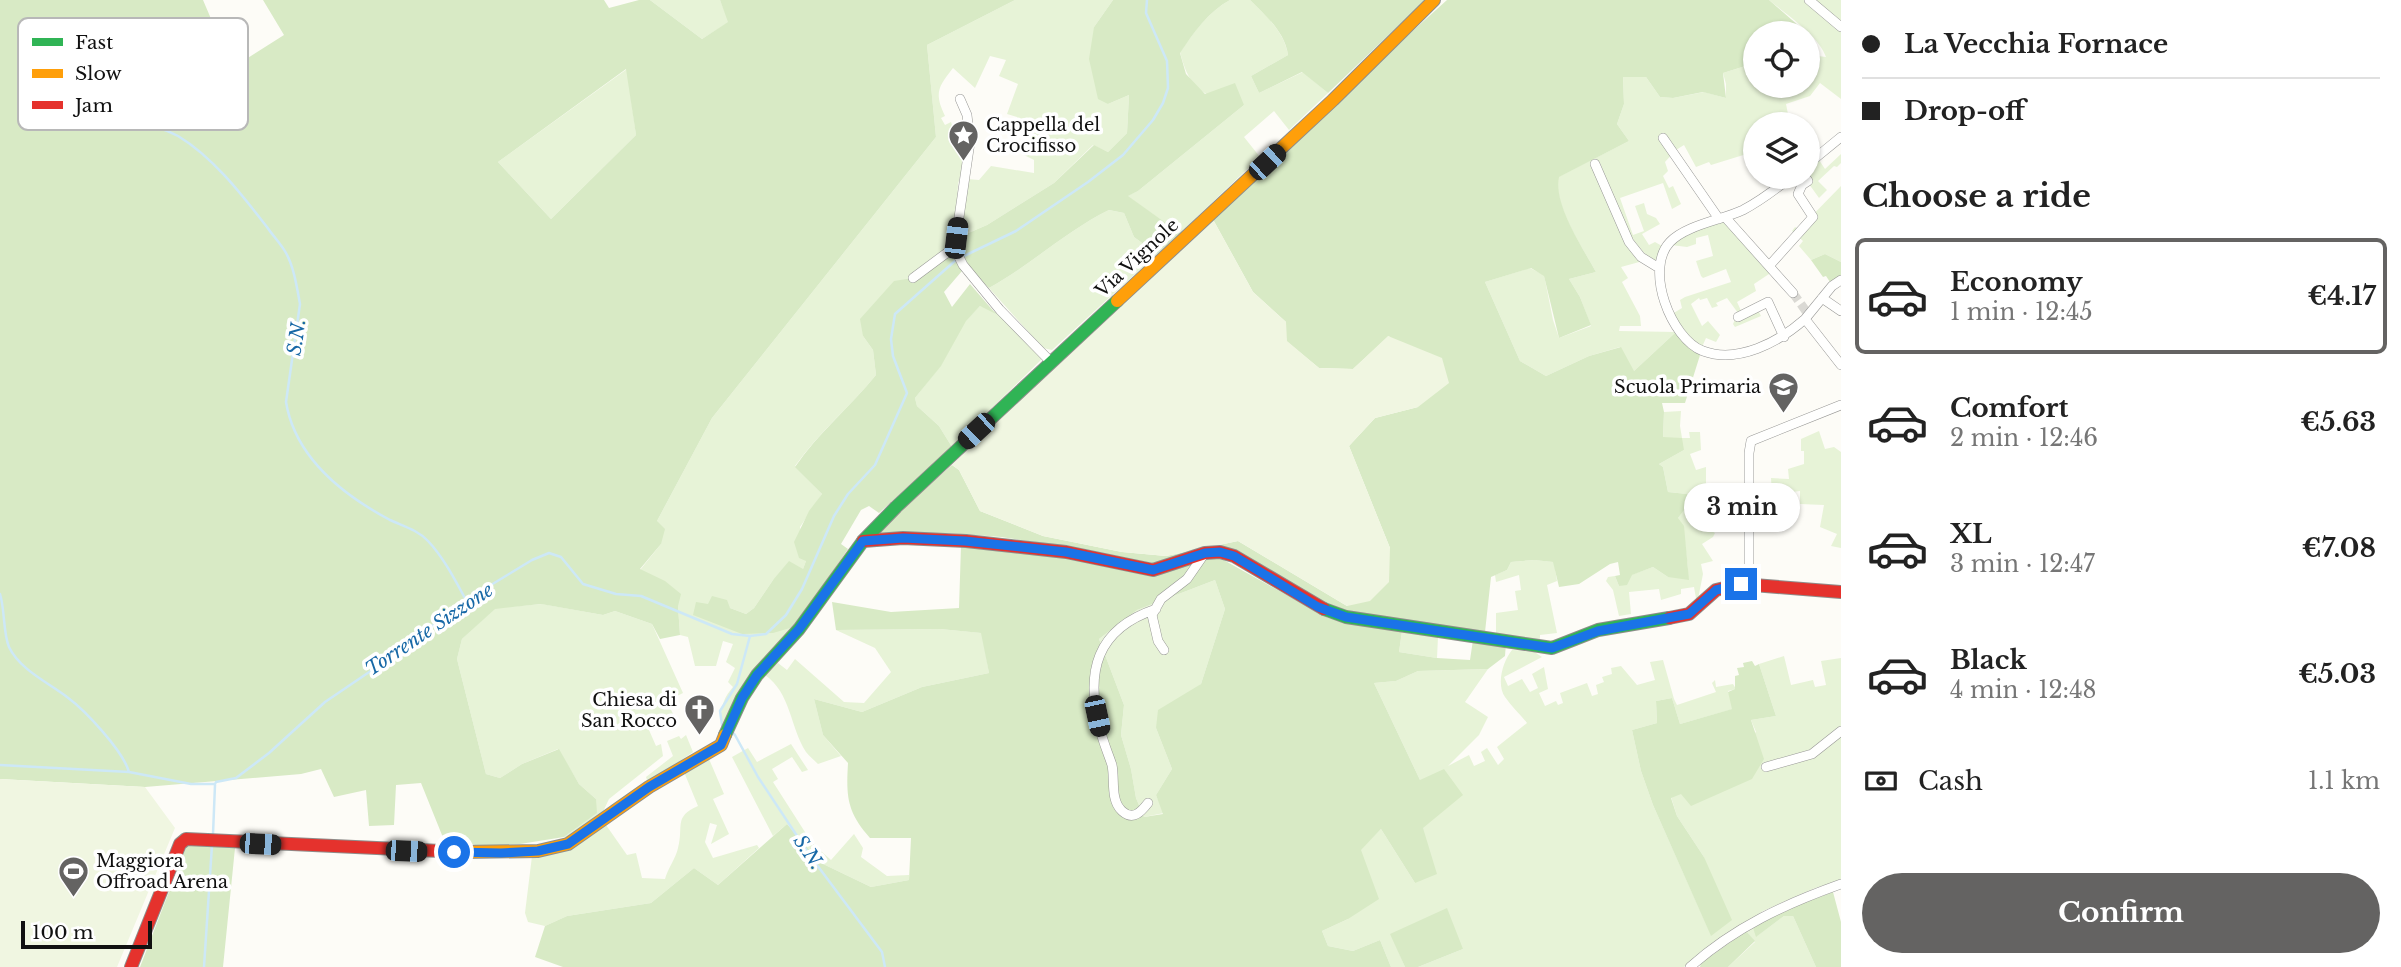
<!DOCTYPE html>
<meta charset="utf-8">
<style>
:root{--surface:#fff;--page:#f2f2f2;--text:#222;--muted:#767676;--line:#e0e0e0;--accent:#646362}
body{margin:0;font-family:"Libre Baskerville",serif;background:var(--page);color:var(--text);height:100vh;display:flex;flex-direction:column;font-size:26px;white-space:nowrap}
*{box-sizing:border-box;margin:0}
p{font-size:23px;color:var(--muted)}
.icon{flex:none;width:38px;height:38px;fill:none;stroke:currentColor;stroke-width:2;stroke-linecap:round;stroke-linejoin:round}
.map{position:relative;flex:1;overflow:hidden}
.drawer{display:flex;flex-direction:column;background:var(--surface);width:560px}
.drawer>*{flex:none}
.hud{display:grid;align-content:center;height:154px;padding:0 21px;background:var(--surface)}
.controls{position:absolute;left:1743px;top:21px;display:grid;gap:14px}
.controls a{display:grid;place-items:center;width:77px;height:77px;border-radius:50%;background:var(--surface);box-shadow:0 2px 5px #0004;font-size:35px}
.scale{position:absolute;left:21px;bottom:18px;width:131px;box-sizing:border-box;padding-left:7px;border:4px solid #111;border-top:0;font-size:19px;line-height:24px;white-space:nowrap;color:#111;-webkit-text-stroke:5px #fff;paint-order:stroke}
.end{position:absolute;width:32px;height:32px;margin:-16px;border:9px solid #1a73e8;background:#fff;box-shadow:0 0 0 4px #fff}
.from{border-radius:50%}
.bubble{position:absolute;height:49px;border-radius:24px;background:var(--surface);box-shadow:0 2px 5px #0004;font-size:23px;font-weight:800;line-height:49px;text-align:center}
.car{position:absolute;width:21px;height:42px;margin:-21px -10px;border-radius:9px;box-shadow:0 0 5px 2px #0007;background:linear-gradient(#222 24%,#8ab4d8 0 40%,#222 0 76%,#8ab4d8 0 86%,#222 0)}
.hud b{display:flex;align-items:center;gap:24px;height:66px;font-size:26px}
.hud b+b{border-top:2px solid var(--line)}
.hud i{width:18px;height:18px;background:var(--text)}
ul{padding:0;list-style:none}
li{display:flex;align-items:center;gap:21px;height:116px;margin:0 14px 10px;padding:0 7px;border:4px solid transparent;border-radius:10px}
li div{flex:1}
li b{display:block;font-size:26px}
li em{font-style:normal;font-weight:800}
li.current{border-color:var(--accent)}
li>.icon{width:63px;height:63px;stroke-width:1.5}
h2{padding:0 21px;font-size:32px;line-height:84px}
.pay{display:flex;align-items:center;gap:18px;height:77px;padding:0 21px;font-size:26px}
.pay p{margin-inline-start:auto}
.primary-button{display:flex;gap:14px;margin-top:auto;padding:14px 21px}
.primary-button a{flex:1;height:80px;border-radius:42px;background:var(--accent);color:#fff;font-size:28px;font-weight:800;line-height:80px;text-align:center}
main{display:flex;flex:1;min-height:0}
.map>svg:first-child{display:block}
.green{fill:#e7f3d7}
.forest{fill:#d8eac5;fill-rule:evenodd}
.pitch{fill:#f0f6e1}
.lines{fill:none;stroke-linecap:round;stroke-linejoin:round}
.stream{stroke:#cde8f7;stroke-width:2.5}
.street-tunnel{stroke:#dad9d4;stroke-width:9;stroke-dasharray:9 4.5;stroke-linecap:butt}
.street-casing{stroke:#979795;stroke-width:10}
.fast-casing{stroke:#8e8d8b;stroke-width:14}
.slow-casing{stroke:#8e8d8b;stroke-width:14}
.jam-casing{stroke:#8e8d8b;stroke-width:14}
.street{stroke:#fffffe;stroke-width:9}
.fast{stroke:#30b455;stroke-width:12}
.slow{stroke:#ff9f0a;stroke-width:12}
.jam{stroke:#e5322d;stroke-width:12}
.route{stroke:#1a73e8;stroke-width:9}
.labels{text-anchor:middle;stroke-width:7;stroke-linejoin:round;paint-order:stroke}
.poi-label{font-size:18px;fill:#111;stroke:#fff;text-anchor:start}
.street-label{font-size:18px;fill:#111;stroke:#fff}
.water-label{font-size:19px;font-style:italic;fill:#1768a6;stroke:#fff}
.key{fill:#fff;stroke:#b8b8b8;stroke-width:2}
.key-label{font-size:19px;fill:#111}
</style>
<main>
<div class="map">
<svg width="1841" height="967" viewBox="0 0 1841 967">
<rect width="100%" height="100%" fill="#fdfcf7"/>
<!-- green -->
<path class="green" d="M650,0H720L729,22L702,39Z
M1015,0H1113L1094,27L1108,104L1129,95L1127,133L1108,152L1093,145L1054,183L987,225L959,237L967,179L979,180L991,166L1034,173V160L1024,155L1031,126L1017,125V117L1007,114L1018,84L999,76L1006,60L990,56L975,88L953,68C938,87 934,93 945,116L941,118L945,125L951,122L959,147L968,149L958,184L954,259L947,257L863,336L873,350L876,375C850,407 819,432 795,466L822,494L800,527L806,561L803,569L773,580L754,608L746,614L730,608L713,597L709,604L694,615L795,625L744,683L724,725L720,719C722,705 724,697 733,687L728,682L735,668L726,662L733,644L723,641L716,666H695L688,637L680,635L678,606L640,570L661,544L657,521L712,418L936,137L927,45Z
M1230,0H1250C1266,15 1285,33 1288,55L1251,76L1259,93L1303,72L1328,93L1289,130L1274,111L1244,137L1260,157L1180,233L1127,196L1138,191L1244,105C1205,95 1191,95 1180,52C1194,32 1208,12 1230,0Z
M1769,0H1841V99L1820,83L1810,96L1786,104L1790,124H1755V157L1753,152L1711,165L1709,162L1696,167L1684,145L1676,150L1665,162L1668,171L1663,176L1669,188L1673,186L1681,204L1672,209L1663,183L1620,198L1633,235L1644,231L1635,206L1644,203L1647,214L1656,218L1660,224L1642,234L1649,245L1655,242L1662,246L1658,264C1624,242 1614,199 1600,163L1594,166L1626,242L1643,261L1621,267L1628,278L1622,282L1640,316L1641,326H1620L1619,331L1676,332L1633,372L1620,347L1589,356L1546,376L1520,361L1485,282L1530,268L1544,275L1553,320L1559,338L1591,326L1580,297L1569,279L1596,272C1583,248 1553,205 1558,177L1629,141L1617,124L1624,104L1623,76L1646,77L1660,97L1673,98L1704,92L1726,98V84L1723,73L1755,63V86H1808V48L1818,56L1826,57C1820,37 1786,14 1769,0Z
M627,69L636,135L551,219L498,162Z
M1841,154V163L1837,167L1834,166L1818,181L1827,190L1819,198L1804,177H1808V165L1817,157L1825,169Z
M1841,186V262L1825,254L1811,260L1799,246L1803,241L1792,231L1795,227L1799,229Z
M1109,210L1124,213L1134,237L1157,254L1052,350L1043,348L989,288C1031,265 1066,231 1109,210Z
M1725,219L1772,272L1754,284L1756,291L1737,302L1743,315L1758,310L1761,316L1735,327L1733,324L1738,313L1727,298L1716,303L1718,306L1712,308L1707,298L1700,300L1699,298L1691,304L1702,326L1708,321L1720,335L1716,342L1706,338L1702,347L1678,329L1672,314L1682,308L1680,300L1685,297L1731,282L1726,269L1703,278L1701,276L1696,261L1713,256L1708,235L1696,238V244L1687,247L1671,245L1682,235Z
M980,306C1005,310 1025,341 1042,359L952,447L939,426L917,406L915,398L941,365L965,321Z
M1681,411L1680,426L1682,438H1690L1689,432H1700L1701,450L1690,454L1696,470L1706,467V488L1702,485L1693,498L1687,494L1668,492L1663,467L1659,464L1684,450L1663,438L1664,412Z
M1819,431L1825,449L1834,447L1841,452V548L1831,546L1837,534L1820,527L1824,505L1800,504V491L1792,492V504H1781V496H1772L1771,478L1789,479L1788,469L1804,464V451H1801V439Z
M1687,505L1706,517L1701,525L1715,533L1713,537L1702,544L1713,561L1701,564L1703,574L1697,604L1694,587L1681,589V594L1661,600L1659,589L1629,592L1631,614L1619,616L1613,590L1606,581L1608,577L1615,576L1619,586L1631,575L1653,567L1668,577L1688,569L1685,543L1678,518Z
M1534,560L1554,562L1557,581L1547,585L1557,633L1540,635V643L1496,633V613L1518,610L1515,591L1521,590L1519,575L1496,582L1495,575L1507,570L1511,562Z
M1215,580L1225,609L1201,684L1156,728L1172,769L1156,795L1164,813L1144,817L1136,798L1131,769L1121,735L1124,705L1099,639L1137,610Z
M542,604L603,615L615,611L652,624L683,693L667,701L673,714L671,719L649,730L656,746L661,744L663,756L609,799L600,818L566,840L564,837L596,813V799L579,784L558,749L522,764L500,778L486,774L457,659L462,639L495,608Z
M940,629L982,633L989,673L922,687L862,712L814,699L823,735L841,756L818,764C814,760 809,756 806,752C790,727 791,693 765,675L778,663L787,670L795,659L844,702L864,703L891,672L875,648L836,630Z
M1402,631L1438,637L1437,658L1399,652Z
M1512,650L1533,651L1542,657L1504,677L1508,686L1522,679L1530,692L1538,688L1532,674L1544,667L1548,689L1539,693L1545,706L1556,701L1558,705L1563,703L1560,693L1587,683L1592,696L1598,694L1596,685L1604,682L1602,677L1612,674L1611,668L1621,666L1637,685L1655,680L1650,662L1663,660L1674,699L1677,705L1716,692L1712,683L1715,680L1716,687L1733,684L1736,689L1728,691L1733,709L1680,724L1672,698L1656,701L1657,723L1632,730L1641,771L1653,805L1711,935L1704,857L1677,816L1671,797L1681,793L1756,732L1751,720L1776,716L1759,664L1784,656L1791,685L1813,680L1815,687L1826,685L1821,661L1841,658V880L1815,888L1763,911L1684,967H1418L1463,949L1391,934L1405,967H1391L1380,940L1353,951L1328,946L1322,931L1348,919L1361,849L1381,829L1415,883L1423,828L1420,780L1374,683L1396,681L1418,671L1488,669L1465,702L1488,717L1479,735L1448,766L1469,755L1474,766L1485,761L1481,752L1487,748L1498,765L1504,759L1497,747L1527,723C1520,714 1511,706 1505,697C1496,684 1503,661 1512,650Z
M686,735L693,752L613,807L611,805L647,780L646,777L673,756L667,741L679,736L681,739Z
M791,744L808,770L802,772L792,757L772,769L778,779L773,782L812,843L831,860L854,834L863,848L861,857L887,876L909,875V880L871,887L821,863L787,824L773,836L732,757L748,748L757,762Z
M709,759L724,794L713,799L729,834L711,844L717,825L710,823L705,842L713,858L757,845L759,848L718,885L694,868L651,903L567,916L545,926L528,922L525,913L532,856L606,825L627,855L636,853L642,878L665,879C668,868 676,858 678,848C684,826 673,817 698,806L684,772Z
M1784,916H1793L1816,967H1728L1755,942L1746,931L1753,928L1757,936Z"/>
<!-- forest -->
<path class="forest" d="M0,0H203L232,68L284,35L263,0H604L609,8L639,0H650L702,39L728,22L720,0H1015L927,45L936,137L712,418L657,521L665,529L661,544L640,569L665,581L681,594L678,606L680,635L660,639L652,624L615,611L603,615L541,604L495,609L462,639L457,659L486,774L500,778L522,764L559,749L579,784L596,799L597,813L564,837L520,844L482,846L444,840L421,783L396,785L394,825L369,826L366,790L334,797L321,769L301,774L145,787L0,779ZM626,69L636,135L551,219L498,162Z
M1113,0H1230C1208,12 1194,32 1180,53L1186,74L1205,94L1235,83L1244,105L1138,191L1128,196L1180,233L1157,254L1134,237L1124,213L1109,210C1066,231 1031,265 989,288C974,274 961,259 959,237L987,225L1054,183L1094,145L1108,152L1127,133L1129,95L1108,104L1098,99L1089,59L1094,27Z
M1250,0H1425L1328,93L1302,72L1259,93L1251,76L1288,55C1285,32 1265,15 1250,0Z
M1447,0H1769L1807,33H1755V63L1723,73L1726,98L1703,92L1673,98L1660,97L1646,77H1623L1624,104L1617,124L1629,141L1559,177C1553,204 1583,248 1596,272L1569,279L1580,297L1591,325L1559,338L1544,276L1531,268L1485,282L1520,361L1546,376L1589,356L1621,347L1634,371L1676,332L1701,352L1685,403H1662L1664,412L1663,437L1682,438L1684,450L1659,464L1663,467L1668,492L1687,494L1693,498L1678,518L1684,526L1689,580L1668,577L1653,567L1632,575L1627,585L1619,586L1615,576L1620,575L1618,562L1610,564L1579,584L1559,587L1553,562L1534,560L1511,562L1507,570L1491,577L1485,632L1335,609L1302,593L1243,556L1219,545L1151,566L1071,547L1001,537L948,533L875,534L881,527L952,465L959,470L980,511L1043,536L1122,552L1166,556L1238,541L1347,606L1390,548L1349,446L1375,418L1418,407L1389,336L1353,369L1319,368L1286,341V322L1253,292L1210,214Z
M1825,254L1841,262V278L1832,285L1826,276L1823,277L1811,260Z
M947,257L954,259L962,271L944,292L952,307L970,284L996,314L980,306L966,321L941,366L915,398L917,406L939,426L952,447L879,513L869,506L861,510L841,544L848,549L812,602L795,625L790,628L773,633L742,634L693,615L696,602L708,604L712,596L727,600L730,608L746,614L754,608L773,580L789,561L803,569L806,561L799,558L794,542L809,511L822,494L795,467C819,432 850,407 876,375L873,350L863,336L860,319L894,281L913,278Z
M961,546L1090,560L1154,573L1186,562L1220,558L1328,618L1402,631L1399,652L1437,658L1470,660L1473,640L1506,643L1505,656L1488,669L1418,671L1396,681L1374,683L1420,780L1444,769L1463,795L1423,828L1437,874L1415,883L1381,829L1361,850L1379,899L1348,919L1322,931L1328,946L1353,951L1380,940L1391,967H563L535,957L545,926L567,916L651,903L694,868L718,885L787,824L821,863L871,887L909,880L911,838H870C847,812 846,797 848,763L823,735L814,699L862,712L922,687L989,673L981,633L940,629L836,630L832,602L891,612L959,608ZM1215,580L1225,609L1201,684L1158,710L1156,728L1172,769L1156,795L1163,814L1144,817L1136,798L1131,769L1121,735L1124,705L1099,639L1137,610Z
M1752,661L1755,666L1759,664L1776,716L1751,720L1764,759L1752,779L1691,806L1681,794L1671,798L1677,816L1704,857L1732,920L1711,936L1653,805L1641,771L1632,730L1657,723L1656,701L1672,698L1680,724L1732,709L1728,692L1735,689V676L1739,675L1737,668L1744,667L1743,663Z
M187,845L235,848L223,967H140Z
M1833,892L1841,922V967H1816L1793,916H1784L1756,937L1753,928L1782,911Z
M1447,908L1463,949L1418,967H1405L1390,934Z
M1746,931L1755,941L1728,967H1700L1701,963Z"/>
<!-- pitch -->
<path class="pitch" d="M1210,214L1253,292L1286,322L1287,341L1319,368L1353,369L1388,336L1442,358L1449,383L1418,407L1375,418L1349,446L1390,548L1389,582L1370,601L1347,606L1238,541L1166,556L1122,552L1043,536L980,511L959,470L952,465Z
M0,779L145,787L175,828L117,967H0Z"/>
<g class="lines">
<!-- stream -->
<path class="stream" d="M84,127C113,123 150,120 178,136C213,157 242,195 267,227C273,236 281,244 286,253C294,267 297,288 300,304L286,402C295,457 343,495 390,520C403,526 418,530 428,541C444,558 455,580 466,600
M962,257L1016,231L1088,182L1123,155L1153,120L1163,103L1168,88L1167,61L1146,13L1147,0
M0,594C5,610 3,633 9,647C20,670 49,683 67,697C86,711 123,751 129,772
M725,727L722,725L720,711L737,684L750,636
M731,731L735,735L758,777L811,857L882,952L885,967
M0,765L129,772L191,784H215L216,782L236,778L269,753L325,702L384,662L468,599L532,560L549,553L561,557L583,584L616,594L641,596L732,634L750,636L766,634L786,615L802,589L834,516L848,494L875,465L907,393L893,356L891,339L895,314L956,260
M213,834L215,785
M204,967L212,845"/>
<!-- street-tunnel -->
<path class="street-tunnel" d="M1793,293L1808,314"/>
<defs>
<path id="street" d="M1809,0L1841,27
M960,99L967,115L970,142L956,238L957,253L963,265L1000,310L1051,362
M1663,138L1719,219
M1595,164L1629,242L1641,257L1659,268
M1808,164L1841,137
M1791,177C1776,189 1760,201 1743,210C1722,220 1686,225 1670,242C1644,269 1671,339 1703,351C1738,364 1779,342 1805,319L1841,365
M1725,217L1793,293
M1769,266L1813,217L1798,194L1802,185L1808,181L1805,177
M913,278L948,252L957,251
M1822,298L1841,311
M1738,317L1768,302L1784,337
M1805,319L1832,286L1841,280
M1749,583V453L1751,441L1841,405
M1164,650L1158,641L1152,615L1161,599L1187,579L1205,553
M1766,767L1812,754L1841,731
M1148,803C1141,812 1133,821 1122,811C1110,800 1115,779 1112,765C1108,753 1103,742 1100,729C1085,672 1096,629 1156,609
M1690,967C1735,927 1785,904 1841,884"/>
<path id="fast" d="M1324,609L1346,617L1552,648L1598,630L1669,618
M725,735L742,698L757,675L799,629L863,541L896,507L1117,301"/>
<path id="slow" d="M1117,301L1333,100L1434,0
M462,852L538,851L568,844L649,787L721,745L725,735"/>
<path id="jam" d="M863,541L903,538L966,541L1066,552L1153,570L1205,553L1220,552L1234,556L1324,609
M1669,618L1689,614L1716,590L1741,584L1841,592
M131,967L180,844L186,839L462,852"/>
</defs>
<!-- street casing -->
<use href="#street" class="street-casing"/>
<!-- fast casing -->
<use href="#fast" class="fast-casing"/>
<!-- slow casing -->
<use href="#slow" class="slow-casing"/>
<!-- jam casing -->
<use href="#jam" class="jam-casing"/>
<!-- street -->
<use href="#street" class="street"/>
<!-- fast -->
<use href="#fast" class="fast"/>
<!-- slow -->
<use href="#slow" class="slow"/>
<!-- jam -->
<use href="#jam" class="jam"/>
</g>
<g class="lines">
<!-- route -->
<path class="route" d="M454,852L501,853L538,851L568,844L649,787L721,745L742,698L757,675L799,629L863,541L903,538L965,541L1066,552L1153,570L1205,553L1220,552L1234,556L1318,607L1346,617L1552,648L1598,631L1689,614L1716,590L1741,584"/>
</g>
<!-- icons -->
<defs>
<symbol id="sight-pin" viewBox="-11 -11 22 30"><path d="M0 17L-7.5 6A9.5 9.5 0 1 1 7.5 6Z" fill="#646362" stroke="#fff"/><path d="M0-6L1.8-2.2L6-1.7L2.9 1.2L3.7 5.4L0 3.3L-3.7 5.4L-2.9 1.2L-6-1.7L-1.8-2.2Z" fill="#fff"/></symbol>
<symbol id="school-pin" viewBox="-11 -11 22 30"><path d="M0 17L-7.5 6A9.5 9.5 0 1 1 7.5 6Z" fill="#646362" stroke="#fff"/><path d="M0-5L7-2L0 1L-7-2ZM-4 1L0 2.5L4 1V4Q0 6-4 4Z" fill="#fff"/></symbol>
<symbol id="church-pin" viewBox="-11 -11 22 30"><path d="M0 17L-7.5 6A9.5 9.5 0 1 1 7.5 6Z" fill="#646362" stroke="#fff"/><path d="M-1.2-6h2.4v3.5h3.3v2.4h-3.3V6h-2.4V-.1h-3.3v-2.4h3.3Z" fill="#fff"/></symbol>
<symbol id="stadium-pin" viewBox="-11 -11 22 30"><path d="M0 17L-7.5 6A9.5 9.5 0 1 1 7.5 6Z" fill="#646362" stroke="#fff"/><path d="M0-5a6.5 5 0 1 0 0 10a6.5 5 0 1 0 0-10ZM-3.5-1.8h7v3.6h-7Z" fill="#fff"/></symbol>
</defs>
<g fill-rule="evenodd">
<use href="#sight-pin" x="946" y="118" width="35" height="47"/>
<use href="#school-pin" x="1766" y="370" width="35" height="47"/>
<use href="#church-pin" x="682" y="692" width="35" height="47"/>
<use href="#stadium-pin" x="56" y="854" width="35" height="47"/>
</g>
<g class="labels">
<!-- poi labels -->
<g class="poi-label">
<text x="986" y="131">Cappella del<tspan x="986" dy="21">Crocifisso</tspan></text>
<text x="1761" y="393" text-anchor="end">Scuola Primaria</text>
<text x="677" y="706" text-anchor="end">Chiesa di<tspan x="677" dy="21">San Rocco</tspan></text>
<text x="96" y="867">Maggiora<tspan x="96" dy="21">Offroad Arena</tspan></text>
</g>
<!-- street labels -->
<g class="street-label">
<text transform="translate(1137 258) rotate(-43)" y="6">Via Vignole</text>
</g>
<!-- water labels -->
<g class="water-label">
<text transform="translate(296 337) rotate(-82)" y="7">S.N.</text>
<text transform="translate(429 629) rotate(-34)" y="7">Torrente Sizzone</text>
<text transform="translate(809 852) rotate(56)" y="7">S.N.</text>
</g>
</g>
<!-- legend -->
<rect x="18" y="18" width="230" height="112" rx="10" class="key"/>
<rect x="32" y="38" width="31" height="8" fill="#30b455"/>
<rect x="32" y="69" width="31" height="9" fill="#ff9f0a"/>
<rect x="32" y="101" width="31" height="8" fill="#e5322d"/>
<g class="key-label">
<text x="75" y="49">Fast</text>
<text x="75" y="80">Slow</text>
<text x="75" y="112">Jam</text>
</g>
</svg>
<div class="controls">
<a><svg class="icon" aria-label="locate" viewBox="0 0 24 24"><circle cx="12" cy="12" r="6"/><path d="M12 2v4M12 18v4M2 12h4M18 12h4"/></svg></a>
<a><svg class="icon" aria-label="layers" viewBox="0 0 24 24"><path d="M12 4l9 5-9 5-9-5zM3 14l9 5 9-5"/></svg></a>
</div>
<div class="scale">100 m</div>
<i class="end from" style="left:454px;top:852px"></i>
<i class="end" style="left:1741px;top:584px"></i>
<div class="bubble" style="left:1684px;top:483px;width:116px">3 min</div>
<i class="car" style="left:1267px;top:162px;rotate:47deg"></i>
<i class="car" style="left:956px;top:238px;rotate:7deg"></i>
<i class="car" style="left:976px;top:431px;rotate:227deg"></i>
<i class="car" style="left:1097px;top:716px;rotate:168deg"></i>
<i class="car" style="left:260px;top:844px;rotate:93deg"></i>
<i class="car" style="left:406px;top:851px;rotate:92deg"></i>
</div>
<section class="drawer">
<div class="hud">
<b><i class="from"></i>La Vecchia Fornace</b>
<b><i></i>Drop-off</b>
</div>
<h2>Choose a ride</h2>
<ul>
<li class="current"><svg class="icon" aria-label="car" viewBox="0 0 24 24"><path d="M5 17H2v-5l4-1 3-4h7l3 4 3 1v5h-3M9 17h6M6 11h13"/><circle cx="7" cy="17" r="2"/><circle cx="17" cy="17" r="2"/></svg><div><b>Economy</b><p>1 min · 12:45</p></div><em>€4.17</em></li>
<li><svg class="icon" aria-label="car" viewBox="0 0 24 24"><path d="M5 17H2v-5l4-1 3-4h7l3 4 3 1v5h-3M9 17h6M6 11h13"/><circle cx="7" cy="17" r="2"/><circle cx="17" cy="17" r="2"/></svg><div><b>Comfort</b><p>2 min · 12:46</p></div><em>€5.63</em></li>
<li><svg class="icon" aria-label="car" viewBox="0 0 24 24"><path d="M5 17H2v-5l4-1 3-4h7l3 4 3 1v5h-3M9 17h6M6 11h13"/><circle cx="7" cy="17" r="2"/><circle cx="17" cy="17" r="2"/></svg><div><b>XL</b><p>3 min · 12:47</p></div><em>€7.08</em></li>
<li><svg class="icon" aria-label="car" viewBox="0 0 24 24"><path d="M5 17H2v-5l4-1 3-4h7l3 4 3 1v5h-3M9 17h6M6 11h13"/><circle cx="7" cy="17" r="2"/><circle cx="17" cy="17" r="2"/></svg><div><b>Black</b><p>4 min · 12:48</p></div><em>€5.03</em></li>
</ul>
<div class="pay"><svg class="icon" aria-label="cash" viewBox="0 0 24 24"><path d="M3 7h18v10H3z"/><circle cx="12" cy="12" r="2"/></svg>Cash<p>1.1 km</p></div>
<div class="primary-button"><a>Confirm</a></div>
</section>
</main>
